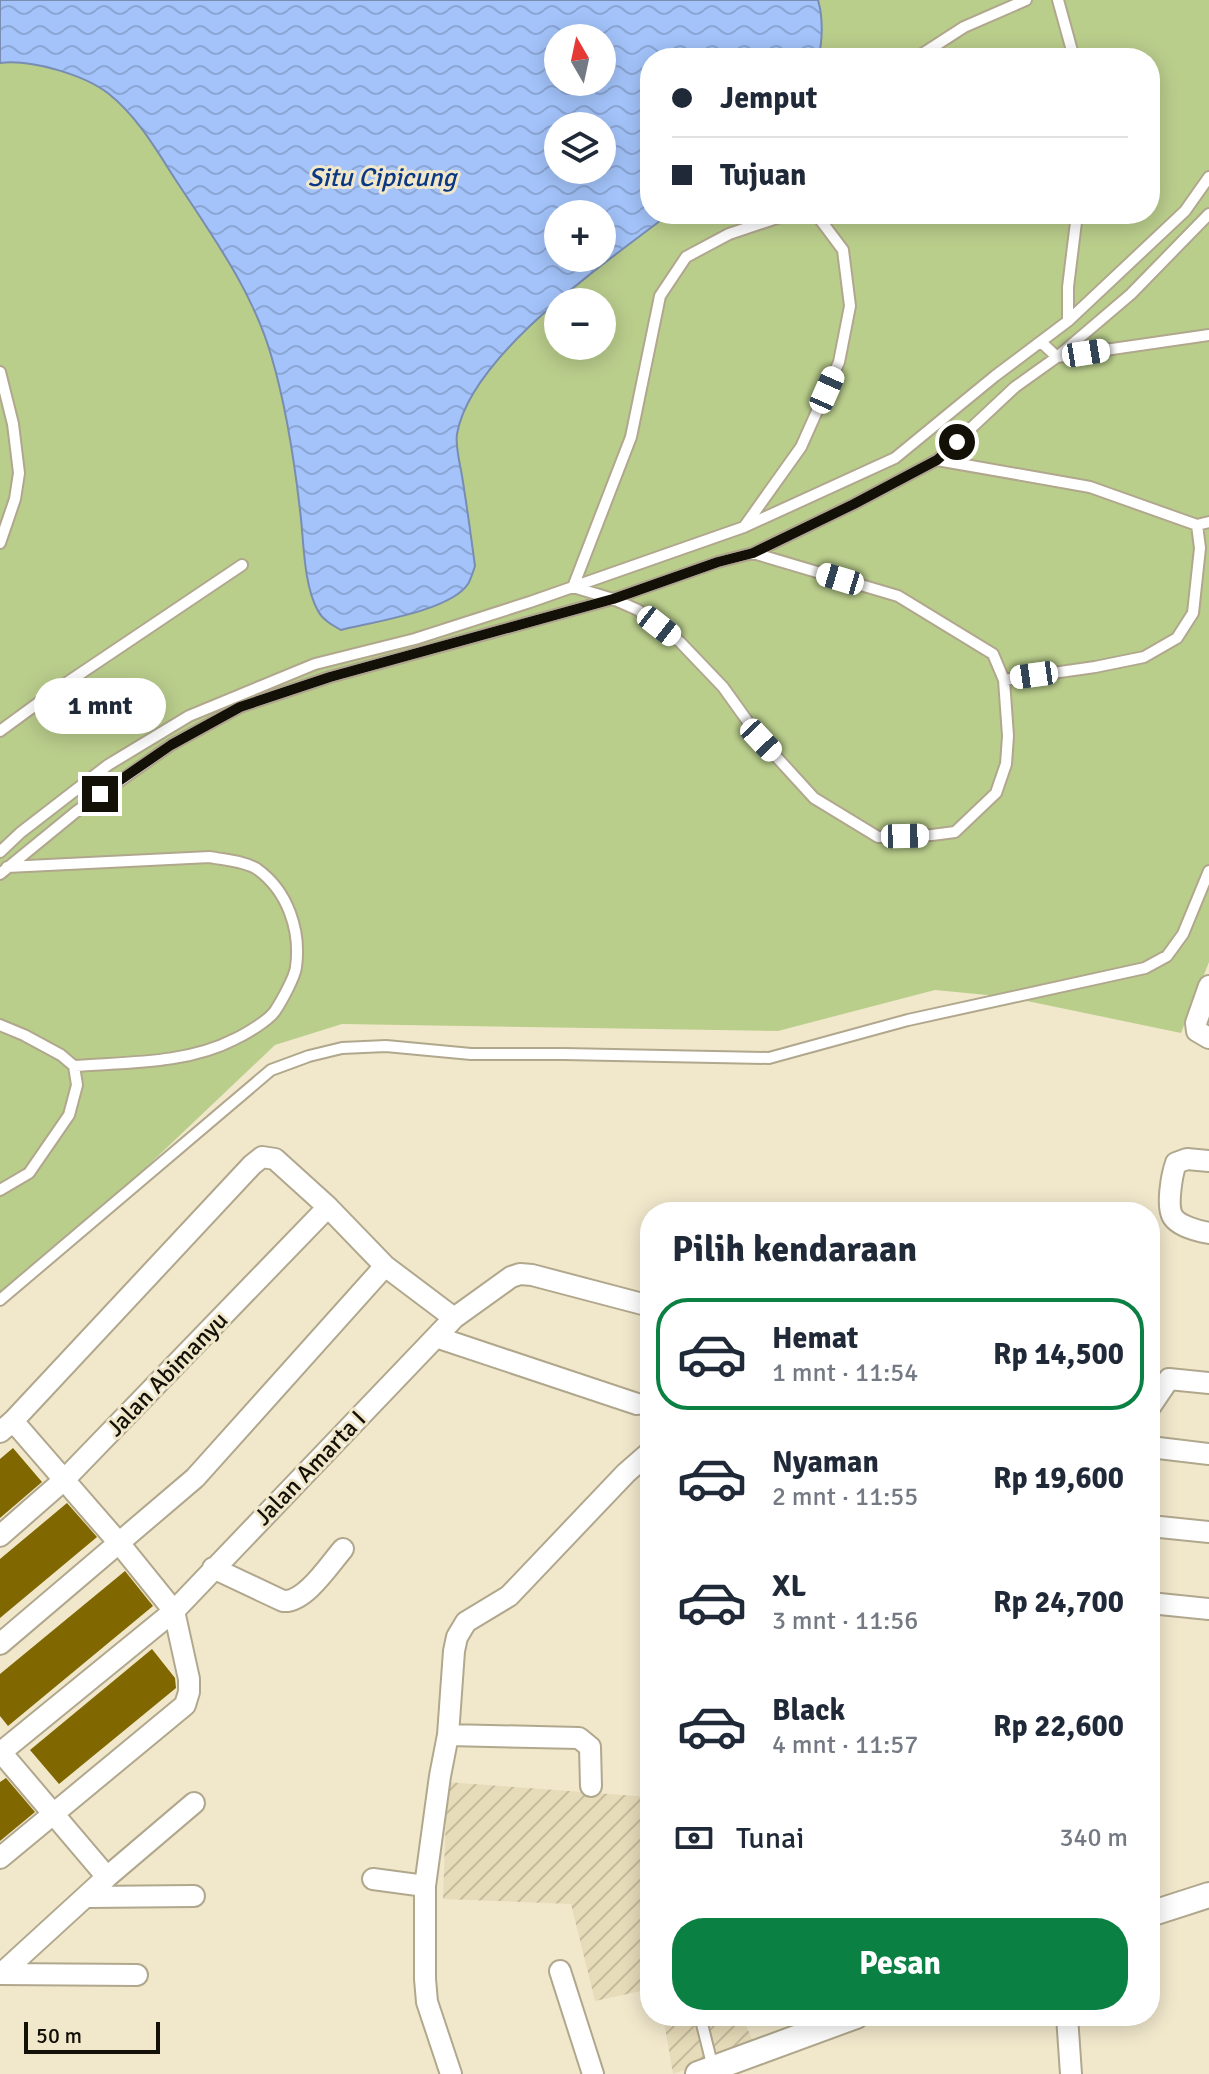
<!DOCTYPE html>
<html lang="id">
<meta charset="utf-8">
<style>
:root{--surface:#fff;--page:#f2f2f3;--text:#1f2937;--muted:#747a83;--line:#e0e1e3;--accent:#0b8043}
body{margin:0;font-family:Signika,sans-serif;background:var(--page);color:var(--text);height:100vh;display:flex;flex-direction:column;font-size:30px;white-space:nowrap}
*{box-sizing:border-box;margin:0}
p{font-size:26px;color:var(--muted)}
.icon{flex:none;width:44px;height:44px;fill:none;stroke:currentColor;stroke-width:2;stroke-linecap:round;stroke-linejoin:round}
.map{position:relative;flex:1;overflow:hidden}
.sheet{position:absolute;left:640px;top:1202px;width:520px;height:824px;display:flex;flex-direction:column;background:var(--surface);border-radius:32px;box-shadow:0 4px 20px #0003}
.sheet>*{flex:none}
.banner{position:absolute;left:640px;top:48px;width:520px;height:176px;border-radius:32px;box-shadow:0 4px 20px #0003;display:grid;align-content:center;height:176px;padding:0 32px;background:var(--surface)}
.needle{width:52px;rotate:351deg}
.fabs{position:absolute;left:544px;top:24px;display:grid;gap:16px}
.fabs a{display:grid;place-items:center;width:72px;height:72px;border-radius:50%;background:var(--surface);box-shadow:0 4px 20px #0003;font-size:40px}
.scale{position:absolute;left:24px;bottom:20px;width:136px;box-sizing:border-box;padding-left:8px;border:4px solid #131007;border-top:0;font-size:22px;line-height:28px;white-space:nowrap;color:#131007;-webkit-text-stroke:6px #f1e8cc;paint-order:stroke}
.end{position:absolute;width:36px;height:36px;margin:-18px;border:10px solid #131007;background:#fff;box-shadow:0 0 0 4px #fff}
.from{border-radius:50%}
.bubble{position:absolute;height:56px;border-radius:28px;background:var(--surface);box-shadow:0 4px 20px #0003;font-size:26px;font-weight:700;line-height:56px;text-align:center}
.car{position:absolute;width:24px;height:48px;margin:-24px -12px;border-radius:10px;box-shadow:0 0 6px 2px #0007;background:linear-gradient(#fff 24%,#345 0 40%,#fff 0 76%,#345 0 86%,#fff 0)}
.banner b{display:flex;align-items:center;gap:28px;height:76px;font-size:30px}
.banner b+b{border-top:2px solid var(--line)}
.banner i{width:20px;height:20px;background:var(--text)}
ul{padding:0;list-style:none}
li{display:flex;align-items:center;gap:24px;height:112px;margin:0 16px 12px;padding:0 16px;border:4px solid transparent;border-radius:32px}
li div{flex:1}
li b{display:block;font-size:30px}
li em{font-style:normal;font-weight:700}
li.current{border-color:var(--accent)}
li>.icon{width:72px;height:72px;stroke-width:1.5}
h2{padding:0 32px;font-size:36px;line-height:96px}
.pay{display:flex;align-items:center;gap:20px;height:88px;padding:0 32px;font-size:30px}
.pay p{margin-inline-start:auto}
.cta{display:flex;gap:16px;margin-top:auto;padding:16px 32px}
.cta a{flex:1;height:92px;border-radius:32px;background:var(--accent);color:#fff;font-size:32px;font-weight:700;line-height:92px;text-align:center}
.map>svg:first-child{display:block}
.industrial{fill:url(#industrial-furrows)}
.green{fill:#bace8c;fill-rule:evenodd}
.water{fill:url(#water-waves);stroke:#788db1;stroke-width:2;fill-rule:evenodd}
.building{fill:#816700}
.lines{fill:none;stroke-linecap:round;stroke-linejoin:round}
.service-casing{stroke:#b0a78d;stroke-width:14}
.minor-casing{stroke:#b0a78d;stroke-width:24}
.tertiary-casing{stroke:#b0a78d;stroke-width:28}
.service{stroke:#fff;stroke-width:10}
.minor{stroke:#fff;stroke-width:20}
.tertiary{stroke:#fff;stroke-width:24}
.route{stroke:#131007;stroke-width:10}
.labels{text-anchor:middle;stroke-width:6;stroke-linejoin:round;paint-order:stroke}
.street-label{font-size:24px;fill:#131007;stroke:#f1e8cc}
.water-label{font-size:26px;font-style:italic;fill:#0b3884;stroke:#f1e8cc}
</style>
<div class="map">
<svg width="1209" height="2074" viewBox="0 0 1209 2074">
<defs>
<pattern id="industrial-furrows" width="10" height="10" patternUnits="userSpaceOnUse" patternTransform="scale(2)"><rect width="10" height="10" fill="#e7dcb9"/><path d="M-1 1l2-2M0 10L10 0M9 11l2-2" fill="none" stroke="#c5bc9e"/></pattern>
<pattern id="water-waves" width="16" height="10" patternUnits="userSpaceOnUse" patternTransform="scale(2)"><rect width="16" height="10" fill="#a3c3fa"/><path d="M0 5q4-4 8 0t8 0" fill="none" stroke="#8ba6d5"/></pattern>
</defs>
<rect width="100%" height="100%" fill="#f1e8cc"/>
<!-- industrial -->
<path class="industrial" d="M447,1782L650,1797L644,1847L650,1848V1989L595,2001L571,1904L443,1899Z
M663,2016H742L754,2044L673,2074Z"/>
<!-- green -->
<path class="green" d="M0,0H1209V962L1181,1033L1008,997L935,990L778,1031L342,1024L275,1045L0,1306ZM558,38H602V82H558ZM650,58H1150V214H650ZM558,126H602V170H558ZM558,214H602V258H558ZM558,302H602V346H558Z"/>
<!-- water -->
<path class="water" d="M0,0H818C823,17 823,41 818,58H650V214H669C607,262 471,354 457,434C455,446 460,463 462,476C467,506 471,536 475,566C473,572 471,579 468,584C450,611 372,622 341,630C332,625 323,620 318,611C303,584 304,540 300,510C294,458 286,405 271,355C253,293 214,238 179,185C158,153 139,118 109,94C85,75 31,59 0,63ZM558,38H602V82H558ZM558,126H602V170H558ZM558,214H602V258H558Z"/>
<!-- building -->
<path class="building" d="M13,1448L42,1482L0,1518V1459Z
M67,1503L97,1537L0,1618V1559Z
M125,1571L153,1606L8,1726L0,1716V1674Z
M152,1649L175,1678L176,1688L59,1784L30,1750Z
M6,1778L35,1812L0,1841V1782Z"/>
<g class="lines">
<defs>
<path id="service" d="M1058,0L1074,58
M916,58L964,27L1026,0
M1068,321V287L1077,214
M1041,342L1057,357L1209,335
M0,372L13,424L19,473L15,499L0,543
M937,460L1090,487L1197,525L1200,548L1193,613L1177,638L1144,657L1095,667L1004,680
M1197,525L1209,522
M744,527L801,447L839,362L850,306L843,250L816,214
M753,553L898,596L993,654L1004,680L1008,736L1006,764L996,793L955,832L932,835L878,837L814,798L761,740L723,687L680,642L638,610L613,599L573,587L631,437L660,296L686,257L729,234L789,214
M0,731L56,690L242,565
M0,852L20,833L108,765L189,716L315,664L415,639L530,602L744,527L895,458L995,376L1068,321L1185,211L1209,177
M7,867L210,857C225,860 245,861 257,869C288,891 301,931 296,967C295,977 281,1002 275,1011C269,1020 246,1034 235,1039C187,1064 127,1062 74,1066
M0,874L77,811L171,745L240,707L330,677L613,599L718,562L753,553L854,504L937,460L1015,387L1057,357L1131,294L1209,214
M0,1025L24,1035L61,1055L74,1066L77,1085L69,1115L29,1173L0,1190
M0,1300L271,1070L309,1056L342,1048L386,1046L471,1054H564L769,1058L908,1020L1145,968L1167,956L1183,934L1209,871
M700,2016L713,2068"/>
<path id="minor" d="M1209,986L1196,1023L1197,1031L1209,1038
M1209,1161L1187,1159L1176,1163C1172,1174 1166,1207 1173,1217C1179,1226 1198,1231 1209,1233
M436,1337L637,1404
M1150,1407L1169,1379L1209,1383
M0,1432L13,1421L252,1165L262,1157L275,1159L328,1207L385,1266L454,1318
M1150,1447L1209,1454
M1150,1526L1209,1532
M0,1536L64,1480L328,1207
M213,1568L283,1601C305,1603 329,1565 343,1549
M1150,1603L1209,1609
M0,1644L195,1478L385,1266
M448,1735L579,1738L590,1747L591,1786
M0,1751L107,1877
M0,1753L174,1611L454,1318L511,1277L520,1274L532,1275L650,1306
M0,1858L185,1705L189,1692V1679L174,1611L119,1543L13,1421
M373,1879L425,1886
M87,1897L194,1896
M560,1971L593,2074
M0,1974L137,1975
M1,1974L107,1877L194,1803
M1067,2016L1071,2074
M451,2074L427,2002L425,1979V1886L440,1776L448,1735L454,1651L457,1637L466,1622L509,1596L626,1473L650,1452"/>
<path id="tertiary" d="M1150,1914L1209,1895
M698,2074L856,2016"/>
</defs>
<!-- service casing -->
<use href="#service" class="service-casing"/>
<!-- minor casing -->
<use href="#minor" class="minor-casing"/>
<!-- tertiary casing -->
<use href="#tertiary" class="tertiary-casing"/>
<!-- service -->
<use href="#service" class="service"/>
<!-- minor -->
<use href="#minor" class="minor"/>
<!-- tertiary -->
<use href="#tertiary" class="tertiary"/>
</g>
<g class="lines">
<!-- route -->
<path class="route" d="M100,794L171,745L240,707L330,677L613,599L718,562L753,553L854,504L937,460L957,442"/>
</g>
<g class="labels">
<!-- street labels -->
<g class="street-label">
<text transform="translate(167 1374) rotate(-46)" y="8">Jalan Abimanyu</text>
<text transform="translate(310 1468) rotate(-46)" y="8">Jalan Amarta I</text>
</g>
<!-- water labels -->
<g class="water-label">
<text x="382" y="186">Situ Cipicung</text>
</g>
</g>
</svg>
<div class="fabs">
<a><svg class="needle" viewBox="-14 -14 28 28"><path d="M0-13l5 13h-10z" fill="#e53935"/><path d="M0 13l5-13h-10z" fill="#747a83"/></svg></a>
<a><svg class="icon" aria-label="layers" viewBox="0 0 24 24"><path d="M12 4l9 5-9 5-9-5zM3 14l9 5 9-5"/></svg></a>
<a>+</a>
<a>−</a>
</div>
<div class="scale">50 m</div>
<i class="end from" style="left:957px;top:442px"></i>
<i class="end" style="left:100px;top:794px"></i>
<div class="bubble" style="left:34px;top:678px;width:132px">1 mnt</div>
<i class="car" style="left:1086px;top:353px;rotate:81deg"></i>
<i class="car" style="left:827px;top:390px;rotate:24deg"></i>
<i class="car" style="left:840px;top:579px;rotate:287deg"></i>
<i class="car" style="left:659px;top:626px;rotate:128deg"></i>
<i class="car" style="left:1034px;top:675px;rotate:262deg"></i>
<i class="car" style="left:761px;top:740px;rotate:137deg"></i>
<i class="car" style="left:905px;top:836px;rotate:89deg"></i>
<div class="banner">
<b><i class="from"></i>Jemput</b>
<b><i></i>Tujuan</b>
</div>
<section class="sheet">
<h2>Pilih kendaraan</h2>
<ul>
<li class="current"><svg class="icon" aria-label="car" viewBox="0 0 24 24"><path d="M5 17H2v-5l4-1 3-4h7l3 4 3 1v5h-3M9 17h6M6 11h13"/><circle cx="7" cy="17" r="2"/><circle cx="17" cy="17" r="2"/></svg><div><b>Hemat</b><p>1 mnt · 11:54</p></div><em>Rp 14,500</em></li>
<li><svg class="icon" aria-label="car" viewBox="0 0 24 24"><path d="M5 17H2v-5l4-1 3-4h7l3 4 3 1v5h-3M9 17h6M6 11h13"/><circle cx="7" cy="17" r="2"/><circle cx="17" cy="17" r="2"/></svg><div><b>Nyaman</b><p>2 mnt · 11:55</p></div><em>Rp 19,600</em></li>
<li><svg class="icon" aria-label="car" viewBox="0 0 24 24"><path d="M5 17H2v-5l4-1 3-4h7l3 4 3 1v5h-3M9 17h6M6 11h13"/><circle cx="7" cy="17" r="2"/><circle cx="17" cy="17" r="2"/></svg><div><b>XL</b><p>3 mnt · 11:56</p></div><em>Rp 24,700</em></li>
<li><svg class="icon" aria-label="car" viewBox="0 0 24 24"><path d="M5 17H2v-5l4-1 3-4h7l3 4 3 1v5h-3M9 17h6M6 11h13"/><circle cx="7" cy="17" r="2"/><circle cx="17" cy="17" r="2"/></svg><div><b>Black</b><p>4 mnt · 11:57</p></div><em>Rp 22,600</em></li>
</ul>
<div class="pay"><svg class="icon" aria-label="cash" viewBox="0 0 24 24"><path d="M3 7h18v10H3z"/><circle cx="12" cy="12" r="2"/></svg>Tunai<p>340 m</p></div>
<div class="cta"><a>Pesan</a></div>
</section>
</div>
